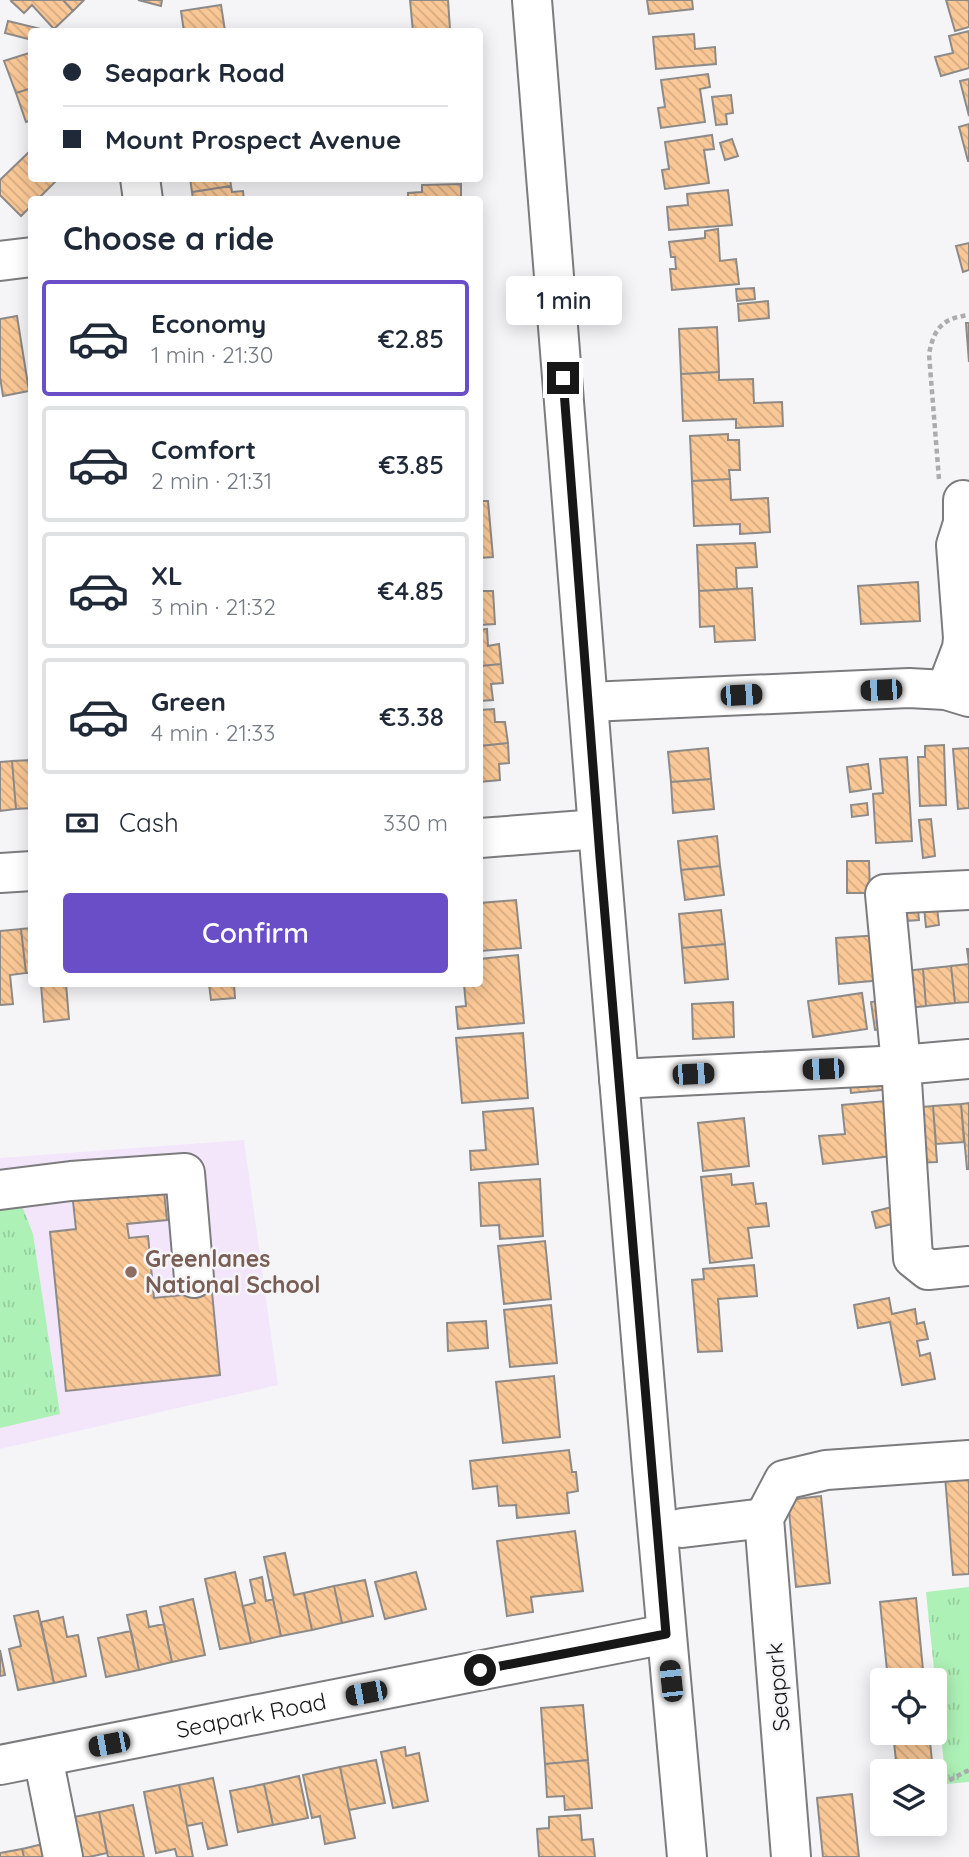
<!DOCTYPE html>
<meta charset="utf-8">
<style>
:root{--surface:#fff;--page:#f6f6f7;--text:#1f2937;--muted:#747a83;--line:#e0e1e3;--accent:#694ec8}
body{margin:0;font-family:Quicksand,sans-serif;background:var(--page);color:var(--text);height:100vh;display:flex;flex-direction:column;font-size:26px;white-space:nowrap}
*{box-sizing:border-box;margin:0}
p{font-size:23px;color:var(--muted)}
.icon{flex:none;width:38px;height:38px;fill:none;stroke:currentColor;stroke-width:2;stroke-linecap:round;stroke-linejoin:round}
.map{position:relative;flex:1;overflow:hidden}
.panel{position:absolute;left:28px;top:196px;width:455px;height:791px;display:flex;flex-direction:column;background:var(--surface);border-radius:7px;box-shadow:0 4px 18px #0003}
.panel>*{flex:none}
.guide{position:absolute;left:28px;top:28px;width:455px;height:154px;border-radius:7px;box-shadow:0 4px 18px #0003;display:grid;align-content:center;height:154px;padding:0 35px;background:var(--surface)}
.fabs{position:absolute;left:870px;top:1668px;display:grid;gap:14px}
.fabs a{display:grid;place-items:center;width:77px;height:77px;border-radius:7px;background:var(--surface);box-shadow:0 4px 18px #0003;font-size:35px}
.end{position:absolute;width:32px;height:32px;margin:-16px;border:9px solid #171718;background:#fff;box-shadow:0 0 0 4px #fff}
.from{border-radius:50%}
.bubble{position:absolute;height:49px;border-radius:7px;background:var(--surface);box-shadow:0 4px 18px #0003;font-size:23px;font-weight:600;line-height:49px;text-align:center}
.car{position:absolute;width:21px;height:42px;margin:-21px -10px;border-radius:9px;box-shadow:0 0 5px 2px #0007;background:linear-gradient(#222 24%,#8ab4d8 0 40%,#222 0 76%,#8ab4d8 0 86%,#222 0)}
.guide b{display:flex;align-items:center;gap:24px;height:66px;font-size:26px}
.guide b+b{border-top:2px solid var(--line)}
.guide i{width:18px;height:18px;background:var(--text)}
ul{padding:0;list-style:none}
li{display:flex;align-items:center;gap:21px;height:116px;margin:0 14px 10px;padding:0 21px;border:4px solid var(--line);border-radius:7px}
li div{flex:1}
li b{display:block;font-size:26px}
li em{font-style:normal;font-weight:600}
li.active{border-color:var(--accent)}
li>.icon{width:63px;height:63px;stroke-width:1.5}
h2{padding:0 35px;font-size:32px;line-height:84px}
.pay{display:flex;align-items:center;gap:18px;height:77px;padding:0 35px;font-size:26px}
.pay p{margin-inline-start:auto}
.cta{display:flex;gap:14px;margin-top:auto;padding:14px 35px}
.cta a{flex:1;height:80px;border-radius:7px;background:var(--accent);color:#fff;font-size:28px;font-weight:600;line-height:80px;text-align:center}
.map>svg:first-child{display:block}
.education{fill:#f3e6fa}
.park{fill:url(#park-tufts)}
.building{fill:url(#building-back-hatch);stroke:#8d8a88;stroke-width:2}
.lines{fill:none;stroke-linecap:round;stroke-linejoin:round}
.minor-casing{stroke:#7c7c7f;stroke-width:42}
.path{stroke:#acacae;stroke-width:4.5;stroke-dasharray:5 3.5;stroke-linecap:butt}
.minor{stroke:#fff;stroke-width:38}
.route{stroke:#171718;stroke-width:9}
.education-dot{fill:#8d6e63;stroke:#f5f5f8;stroke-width:2.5}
.labels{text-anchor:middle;stroke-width:5;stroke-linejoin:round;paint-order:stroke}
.education-label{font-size:23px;font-weight:bold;fill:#785e54;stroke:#f5f5f8;text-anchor:start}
.street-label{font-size:23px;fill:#171718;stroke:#f5f5f8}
</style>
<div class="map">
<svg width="969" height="1857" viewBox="0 0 969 1857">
<defs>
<pattern id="park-tufts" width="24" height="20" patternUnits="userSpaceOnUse" patternTransform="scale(1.75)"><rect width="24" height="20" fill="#aef1b6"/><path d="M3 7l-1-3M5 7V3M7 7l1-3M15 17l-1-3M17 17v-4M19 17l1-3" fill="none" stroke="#95ce9c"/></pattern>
<pattern id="building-back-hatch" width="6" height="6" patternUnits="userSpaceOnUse" patternTransform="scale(1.75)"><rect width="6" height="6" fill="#fac896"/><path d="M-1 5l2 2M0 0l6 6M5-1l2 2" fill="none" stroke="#d6ab81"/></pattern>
</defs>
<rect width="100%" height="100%" fill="#f5f5f8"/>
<!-- education -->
<path class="education" d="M244,1140L278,1385L0,1449V1158Z"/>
<!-- park -->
<path class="park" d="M0,1201L21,1203L33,1234L60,1414L0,1428Z
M969,1587V1782L946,1784L926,1592Z"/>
<!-- building -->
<path class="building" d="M13,0H63L73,11L54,29L32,5L24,13L11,1Z
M63,0H84L73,11Z
M138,0H162L161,6Z
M410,0H448L450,29L413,32Z
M647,0H692L693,9L649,14Z
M946,0H969V27L955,31Z
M221,5L225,31L184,32L181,11Z
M8,21L45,30V32H32V40L5,33Z
M969,31V68L941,76L935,57L953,53L949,36Z
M694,34L695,49L715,47L716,64L656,69L653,37Z
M32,52V88L16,93L4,61Z
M708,74L710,87L700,89L705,122L661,128L658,108L665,107L661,80Z
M969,79V116L960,81Z
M32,88V120L26,122L16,93Z
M731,95L733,113L726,114L727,124L716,125L712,97Z
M969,124V161H968L959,127Z
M712,135L714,149L704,150L709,183L665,189L662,170L669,169L665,142Z
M732,139L738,156L725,160L720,143Z
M28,153L32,157V178H52L55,182L37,200H32V205L21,216L0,195V180Z
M190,178H230L231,186L192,192Z
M461,184V200H408V193L422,192V185Z
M231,186L232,192L243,191L244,200H193L192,192Z
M728,190L732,225L669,230L667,207L688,205L687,194Z
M718,229L720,261L736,259L739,284L672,290L670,269H676L675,257H671L669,242L705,238V231Z
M969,243V270L963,272L956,246Z
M754,288L755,299L737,301L736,289Z
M768,301L769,318L739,321L738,304Z
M17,316L29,391L3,396L0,377V319Z
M966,323H969V362Z
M717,327L719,372L681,374L679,329Z
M719,372V380L753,379L754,403L782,402L783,426L736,428V419L683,421L681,374Z
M728,434V440H739L740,470H729L730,479L692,481L690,436Z
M730,479L731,500L768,498L770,532L740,534V524L694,526L692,481Z
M480,501H488L493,557L480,558Z
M755,543L757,567L736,568L737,589L699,591L697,545Z
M918,582L920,621L861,624L858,586Z
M752,588L755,640L715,642L714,626L700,627L699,591Z
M480,591H493L495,624L480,625Z
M487,629L488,646L499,644L501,664L480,666V630Z
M501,664L503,683L491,684L493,700L480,701V666Z
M494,709L495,722H505L508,743L480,746V710Z
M508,743L509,763L499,764L500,780L480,782V746Z
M944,745L946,805L920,806L918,757H925V746Z
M708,748L711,779L671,782L668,752Z
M969,748V808L958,809L953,749Z
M907,757L912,841L876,843L873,794L883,793L880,759Z
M32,760V808L16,809L12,761Z
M12,761L16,809L0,811V762Z
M868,764L871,789L850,792L847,767Z
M711,779L714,809L673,813L671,782Z
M867,803L868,815L852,817L851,805Z
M931,819L935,856L923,858L919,820Z
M717,836L720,866L681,870L678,841Z
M847,861H869L870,893H847Z
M720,866L724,895L685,900L681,870Z
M516,900L521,948L480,951V903Z
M917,900L919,920L906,921L904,901Z
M937,907L939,925L926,927L924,908Z
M721,910L725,944L682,948L679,914Z
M32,928V973H26L21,929Z
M21,929L26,973L10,975L13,1004L0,1005V931Z
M880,935L883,980L839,984L836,938Z
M725,944L728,979L685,983L682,948Z
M967,949H969V1002L955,1003L951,966L969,964Z
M518,955L524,1023L458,1029L456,1007L466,1006L464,984H480V959Z
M951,966L955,1003L926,1006L923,969Z
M923,969L926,1006L898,1009L894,972Z
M41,984H66L69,1019L44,1022Z
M209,984H234L235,998L211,1000Z
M862,993L867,1029L813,1037L808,1001Z
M886,1000L890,1028L875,1030L871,1002Z
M733,1002L734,1037L693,1039L692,1004Z
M523,1033L528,1098L462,1103L456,1038Z
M888,1068L891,1089L851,1093L849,1073Z
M886,1101L892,1156L823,1164L819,1136L845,1134L842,1105Z
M969,1103V1169H967L961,1104Z
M961,1104L964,1142L936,1144L933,1106Z
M933,1106L937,1162L914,1163L909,1108Z
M533,1108L538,1164L471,1170L470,1151L486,1150L483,1112Z
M744,1118L749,1166L703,1171L698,1123Z
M731,1174L732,1185L753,1183L756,1204L766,1203L769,1226L748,1228L752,1258L710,1263L701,1177Z
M540,1179L543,1236L500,1239L499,1225L481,1226L479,1183Z
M163,1182L167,1220L127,1224L129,1238L148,1236L154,1298L212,1292L220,1375L66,1391L50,1232L76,1229L72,1192Z
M892,1207L896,1223L876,1228L872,1212Z
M545,1241L551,1299L504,1304L498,1246Z
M754,1265L757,1296L718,1299L722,1351L698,1352L692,1280L704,1279L703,1269Z
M889,1298L892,1314L915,1309L917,1324L924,1322L928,1339L917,1341L920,1356L930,1353L935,1379L902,1385L890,1322L858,1328L854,1305Z
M551,1305L557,1363L510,1367L504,1310Z
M486,1321L488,1348L448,1351L447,1323Z
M554,1376L560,1437L503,1443L496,1382Z
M569,1450L572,1472H576L578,1491L567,1493L569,1513L517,1518L516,1505L499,1506L497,1486L473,1489L470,1461Z
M969,1474V1574L953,1575L945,1476Z
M821,1496L830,1583L796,1587L788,1500Z
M575,1531L583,1591L531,1597L533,1612L507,1616L497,1541Z
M285,1553L294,1595L304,1593L312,1630L281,1636L264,1557Z
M235,1572L251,1643L220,1649L205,1579Z
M416,1572L426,1609L385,1619L375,1582Z
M262,1577L266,1601L273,1599L281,1636L251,1643L243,1606L255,1603L250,1580Z
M365,1580L373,1616L342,1623L334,1586Z
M334,1586L342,1623L312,1630L304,1593Z
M916,1598L924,1680H888L880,1602Z
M193,1599L205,1655L172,1662L160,1607Z
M38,1611L54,1683L18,1690L9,1649L21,1646L14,1616Z
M146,1611L149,1627L164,1624L172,1662L139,1670L127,1615Z
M63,1617L67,1637L78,1635L86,1676L54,1683L41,1622Z
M131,1631L139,1670L106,1677L98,1638Z
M0,1650L5,1675L0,1676Z
M583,1705L588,1760L545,1764L541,1708Z
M893,1732H929L933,1771H897Z
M405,1747L406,1756L419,1753L428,1801L393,1808L381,1752Z
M376,1760L385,1803L349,1810L340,1767Z
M588,1760L592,1808L565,1810L564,1796L547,1797L545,1764Z
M340,1767L355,1838L325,1844L320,1816L312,1818L303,1775Z
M299,1776L308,1818L273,1825L264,1784Z
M213,1778L227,1845L208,1849L202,1823L187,1826L179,1785Z
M264,1784L273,1825L238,1832L230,1791Z
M179,1785L187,1826L193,1857H177L175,1849L156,1853L144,1792Z
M852,1794L859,1857H823L817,1798Z
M133,1805L144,1857H108L99,1812Z
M99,1812L107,1853L89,1857H72L64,1819Z
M580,1815L582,1840L593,1839L595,1857H539L537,1829L549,1828V1817Z
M47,1843L51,1857H24L22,1849Z
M22,1849L24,1857H0V1853Z"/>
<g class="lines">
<defs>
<g id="minor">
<path d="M532,0L598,829L652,1469L687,1857"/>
<path d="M140,178L143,200"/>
<path d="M0,261L32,257"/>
<path d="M946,690L962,648L963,638L956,545L963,523V500"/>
<path d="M589,702L909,688L946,690L969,697"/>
<path d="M480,838L598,829"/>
<path d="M0,873L32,871"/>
<path d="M969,890L885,894L901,1065L913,1258L928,1270L969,1266"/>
<path d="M619,1079L901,1065L969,1059"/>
<path d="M0,1190L71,1181L185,1173L194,1278"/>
<path d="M682,1528L764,1518"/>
<path d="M43,1757L63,1857"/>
<path id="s1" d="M0,1765L666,1634"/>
<path d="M791,1857L764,1518L784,1480L826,1470L969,1460"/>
</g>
</defs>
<!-- minor casing -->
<use href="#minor" class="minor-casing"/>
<!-- path -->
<path class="path" d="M939,479L929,354C934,328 943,318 969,315
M934,1788L969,1770"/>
<!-- minor -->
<use href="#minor" class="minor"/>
</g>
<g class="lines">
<!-- route -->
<path class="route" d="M480,1670L666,1634L600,857L563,378"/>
</g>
<!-- markers -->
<circle class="education-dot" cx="131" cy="1272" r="7"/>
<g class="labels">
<!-- education labels -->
<g class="education-label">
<text x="145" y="1267">Greenlanes<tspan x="145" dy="26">National School</tspan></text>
</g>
<!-- street labels -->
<g class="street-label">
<text transform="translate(778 1687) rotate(-95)" y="8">Seapark</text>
<text dy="8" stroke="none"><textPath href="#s1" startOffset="256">Seapark Road</textPath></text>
</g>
</g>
</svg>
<div class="fabs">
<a><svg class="icon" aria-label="locate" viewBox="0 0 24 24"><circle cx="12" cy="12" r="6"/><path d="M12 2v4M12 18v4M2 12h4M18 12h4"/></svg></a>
<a><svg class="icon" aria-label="layers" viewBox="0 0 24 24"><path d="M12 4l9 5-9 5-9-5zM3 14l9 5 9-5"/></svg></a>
</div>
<i class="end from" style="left:480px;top:1670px"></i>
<i class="end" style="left:563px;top:378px"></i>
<div class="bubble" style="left:506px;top:276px;width:116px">1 min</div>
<i class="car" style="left:881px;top:690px;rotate:268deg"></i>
<i class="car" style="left:741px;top:695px;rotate:87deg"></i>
<i class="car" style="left:823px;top:1069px;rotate:268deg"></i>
<i class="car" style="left:693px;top:1074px;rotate:87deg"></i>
<i class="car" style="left:671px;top:1681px;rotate:354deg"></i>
<i class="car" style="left:366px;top:1693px;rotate:259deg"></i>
<i class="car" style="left:109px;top:1744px;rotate:259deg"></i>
<div class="guide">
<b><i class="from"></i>Seapark Road</b>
<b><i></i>Mount Prospect Avenue</b>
</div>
<section class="panel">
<h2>Choose a ride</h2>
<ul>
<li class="active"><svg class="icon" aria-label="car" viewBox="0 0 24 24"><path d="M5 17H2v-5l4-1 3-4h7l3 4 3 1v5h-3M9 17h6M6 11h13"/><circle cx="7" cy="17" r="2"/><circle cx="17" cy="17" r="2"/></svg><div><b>Economy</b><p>1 min · 21:30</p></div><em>€2.85</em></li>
<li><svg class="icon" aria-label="car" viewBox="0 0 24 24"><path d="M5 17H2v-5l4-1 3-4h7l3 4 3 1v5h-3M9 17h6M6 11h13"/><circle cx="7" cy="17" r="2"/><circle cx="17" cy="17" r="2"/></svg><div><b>Comfort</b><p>2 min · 21:31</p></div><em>€3.85</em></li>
<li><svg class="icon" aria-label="car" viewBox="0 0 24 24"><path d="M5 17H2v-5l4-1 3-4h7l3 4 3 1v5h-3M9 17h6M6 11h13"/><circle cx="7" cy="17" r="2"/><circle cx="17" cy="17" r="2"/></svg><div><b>XL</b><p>3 min · 21:32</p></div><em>€4.85</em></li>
<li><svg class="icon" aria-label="car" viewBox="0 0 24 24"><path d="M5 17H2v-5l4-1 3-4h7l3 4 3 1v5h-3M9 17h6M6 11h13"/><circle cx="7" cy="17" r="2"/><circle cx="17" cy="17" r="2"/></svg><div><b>Green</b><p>4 min · 21:33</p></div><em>€3.38</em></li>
</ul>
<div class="pay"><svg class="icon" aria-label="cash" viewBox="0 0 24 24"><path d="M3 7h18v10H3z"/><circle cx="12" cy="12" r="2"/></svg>Cash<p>330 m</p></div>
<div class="cta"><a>Confirm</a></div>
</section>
</div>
